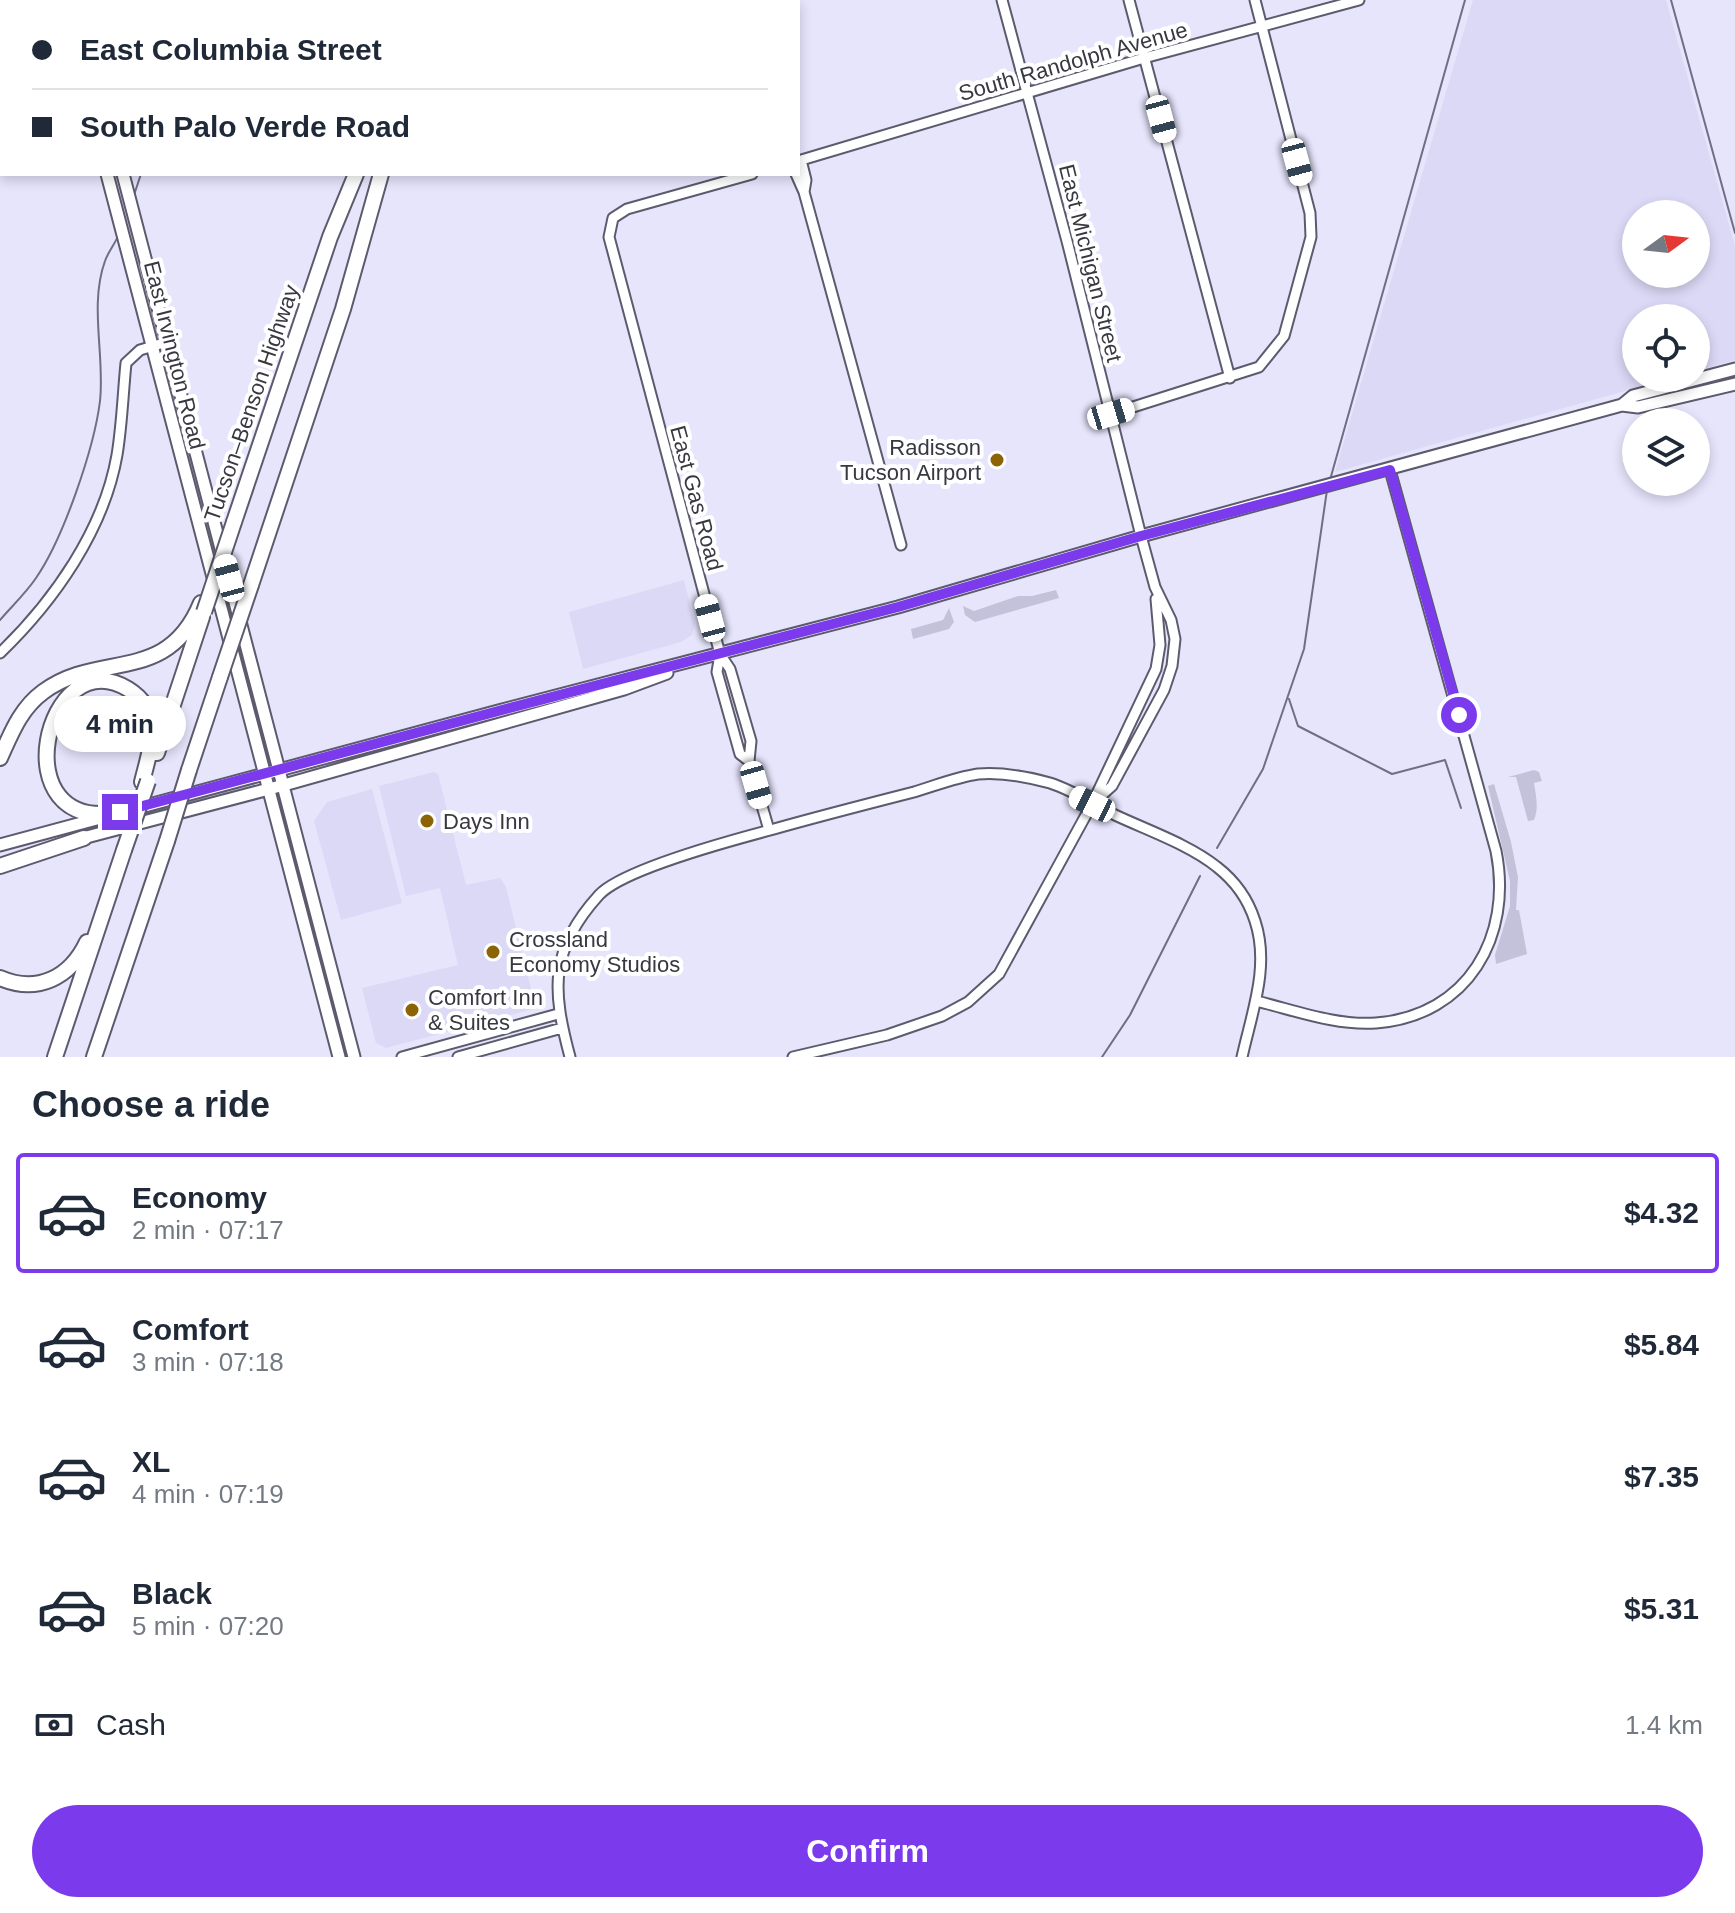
<!DOCTYPE html>
<meta charset="utf-8">
<style>
:root{--surface:#fff;--page:#f2f2f3;--text:#1f2937;--muted:#747a83;--line:#e0e1e3;--accent:#7c3aed}
body{margin:0;font-family:Helvetica,sans-serif;background:var(--page);color:var(--text);height:100vh;display:flex;flex-direction:column;font-size:30px;white-space:nowrap}
*{box-sizing:border-box;margin:0}
p{font-size:26px;color:var(--muted)}
.icon{flex:none;width:44px;height:44px;fill:none;stroke:currentColor;stroke-width:2;stroke-linecap:round;stroke-linejoin:round}
.map{position:relative;height:1057px;overflow:hidden}
.sheet{display:flex;flex-direction:column;background:var(--surface);flex:1}
.sheet>*{flex:none}
.guide{position:absolute;left:0px;top:0px;width:800px;height:176px;box-shadow:0 4px 12px #0003;display:grid;align-content:center;height:176px;padding:0 32px;background:var(--surface)}
.needle{width:52px;rotate:75deg}
.controls{position:absolute;left:1622px;top:200px;display:grid;gap:16px}
.controls a{display:grid;place-items:center;width:88px;height:88px;border-radius:50%;background:var(--surface);box-shadow:0 4px 12px #0003;font-size:40px}
.end{position:absolute;width:36px;height:36px;margin:-18px;border:10px solid #7c3aed;background:#fff;box-shadow:0 0 0 4px #fff}
.from{border-radius:50%}
.bubble{position:absolute;height:56px;border-radius:28px;background:var(--surface);box-shadow:0 4px 12px #0003;font-size:26px;font-weight:800;line-height:56px;text-align:center}
.car{position:absolute;width:24px;height:48px;margin:-24px -12px;border-radius:10px;box-shadow:0 0 6px 2px #0007;background:linear-gradient(#fff 24%,#345 0 40%,#fff 0 76%,#345 0 86%,#fff 0)}
.guide b{display:flex;align-items:center;gap:28px;height:76px;font-size:30px}
.guide b+b{border-top:2px solid var(--line)}
.guide i{width:20px;height:20px;background:var(--text)}
ul{padding:0;list-style:none}
li{display:flex;align-items:center;gap:24px;height:120px;margin:0 16px 12px;padding:0 16px;border:4px solid transparent;border-radius:8px}
li div{flex:1}
li b{display:block;font-size:30px}
li em{font-style:normal;font-weight:800}
li.active{border-color:var(--accent)}
li>.icon{width:72px;height:72px;stroke-width:1.5}
h2{padding:0 32px;font-size:36px;line-height:96px}
.pay{display:flex;align-items:center;gap:20px;height:88px;padding:0 32px;font-size:30px}
.pay p{margin-inline-start:auto}
.button{display:flex;gap:16px;margin-top:auto;padding:16px 32px}
.button a{flex:1;height:92px;border-radius:48px;background:var(--accent);color:#fff;font-size:32px;font-weight:800;line-height:92px;text-align:center}
.map>svg:first-child{display:block}
.built{fill:#dbd9f6;fill-rule:evenodd}
.green{fill:#c4c2db}
.lines{fill:none;stroke-linecap:round;stroke-linejoin:round}
.stream{stroke:#706e86;stroke-width:2}
.minor-casing{stroke:#5c5b6e;stroke-width:13}
.major-casing{stroke:#5c5b6e;stroke-width:15}
.highway-casing{stroke:#5c5b6e;stroke-width:18}
.minor{stroke:#fff;stroke-width:9}
.major{stroke:#fff;stroke-width:11}
.highway{stroke:#fff;stroke-width:14}
.highway-bridge-casing{stroke:#5c5b6e;stroke-width:18;stroke-linecap:butt}
.highway-bridge{stroke:#fff;stroke-width:14}
.route{stroke:#7c3aed;stroke-width:10}
.poi-dot{fill:#8c6305;stroke:#fff;stroke-width:3}
.labels{text-anchor:middle;stroke-width:8;stroke-linejoin:round;paint-order:stroke}
.street-label{font-size:22px;fill:#383841;stroke:#fff}
.poi-label{font-size:22px;fill:#383841;stroke:#fff;text-anchor:start}
</style>
<div class="map">
<svg width="1735" height="1057" viewBox="0 0 1735 1057">
<rect width="100%" height="100%" fill="#e6e5fc"/>
<!-- built -->
<path class="built" d="M1473,0H1666L1735,246V360L1696,371V318H1636V378H1671L1335,472ZM1696,214V274H1636V214Z
M684,580L695,624L692,635L681,642L583,669L569,612Z
M434,772L438,774L466,885L500,878L506,887L535,1005L533,1009L386,1048L376,1043L362,988L458,965L440,888L406,896L379,786Z
M372,789L402,903L341,920L314,821L327,802Z"/>
<!-- green -->
<path class="green" d="M1056,590L1059,598L975,622L965,615L963,606L974,611L1018,596H1032Z
M949,608L954,622L949,629L913,639L911,629L943,620Z
M1534,770L1539,772L1542,781L1534,783C1536,796 1539,808 1534,820L1528,821L1516,777H1508Z
M1494,784L1511,842L1518,877L1516,910H1519L1527,954L1496,964L1495,955L1510,906V881L1488,786Z"/>
<g class="lines">
<!-- stream -->
<path class="stream" d="M172,0V2
M1671,0L1735,233
M134,195L141,174
M1330,480L1465,0
M0,620C12,606 26,593 36,578C63,539 94,449 100,401C105,356 89,305 105,261C108,252 115,244 119,234
M1289,699L1298,726L1392,774L1445,760L1461,808
M1217,848L1263,769L1304,649L1327,490
M1102,1057L1130,1015L1200,876"/>
<defs>
<path id="minor" d="M1002,0L1067,241L1141,536L1155,587L1171,620L1175,639L1172,666L1164,690L1112,786L1092,804
M1129,0L1230,378
M0,156H2
M801,160L806,180L804,192
M798,161L1144,58L1359,0
M752,174L627,209L613,218L609,237L720,654L730,669L751,741L749,761L769,830
M796,174L804,192L901,545
M1111,414L1259,367L1284,336L1311,237L1310,213L1255,0
M0,653C54,601 104,530 117,455C122,425 123,393 126,363L140,350L167,342
M720,654L717,672L740,754L749,761
M1256,1001C1294,1010 1336,1026 1376,1023C1468,1016 1513,936 1496,851L1390,470
M402,1057L558,1014
M458,1057L562,1028
M570,1057C552,990 549,950 599,895C623,869 736,839 774,829C820,816 867,804 914,792C934,786 957,777 978,774C1001,772 1028,777 1050,783C1072,790 1094,804 1115,815C1147,830 1190,845 1217,867C1235,881 1248,899 1255,921C1270,966 1252,1012 1242,1057
M793,1057L887,1035L942,1016L968,1002L999,974L1092,804L1156,669L1160,645L1156,599"/>
<path id="major" d="M60,0L61,2
M77,0V2
M107,174L339,1057
M123,174L354,1057
M1622,405L1633,396L1735,369
M79,839L284,785L624,689L667,673
M0,845L502,710L898,607L1141,536L1622,405L1638,407L1735,384"/>
<path id="highway" d="M422,2L423,0
M434,2V0
M234,522L330,237L356,174
M251,585L343,309L381,174
M157,753L202,617
M0,758C11,734 20,709 43,692C99,650 167,686 201,603
M189,770L220,677
M120,812C0,836 45,639 128,689C165,712 150,749 142,782
M0,866L84,838
M0,978C37,994 70,978 87,942
M55,1057L124,850
M94,1057L167,841"/>
</defs>
<!-- minor casing -->
<use href="#minor" class="minor-casing"/>
<!-- major casing -->
<use href="#major" class="major-casing"/>
<!-- highway casing -->
<use href="#highway" class="highway-casing"/>
<!-- minor -->
<use href="#minor" class="minor"/>
<!-- major -->
<use href="#major" class="major"/>
<!-- highway -->
<use href="#highway" class="highway"/>
<defs>
<path id="highway-bridge" d="M204,612L234,522
M220,677L251,585
M167,841L189,770
M124,850L148,781"/>
</defs>
<!-- highway-bridge casing -->
<use href="#highway-bridge" class="highway-bridge-casing"/>
<!-- highway-bridge -->
<use href="#highway-bridge" class="highway-bridge"/>
</g>
<g class="lines">
<!-- route -->
<path class="route" d="M120,812L502,710L898,607L1141,536L1390,470L1459,715"/>
</g>
<!-- markers -->
<g class="poi-dot">
<circle cx="997" cy="460" r="8"/>
<circle cx="427" cy="821" r="8"/>
<circle cx="493" cy="952" r="8"/>
<circle cx="412" cy="1010" r="8"/>
</g>
<g class="labels">
<!-- street labels -->
<g class="street-label">
<text transform="translate(1073 61) rotate(-16)" y="8">South Randolph Avenue</text>
<text transform="translate(1091 263) rotate(76)" y="8">East Michigan Street</text>
<text transform="translate(175 355) rotate(76)" y="8">East Irvington Road</text>
<text transform="translate(251 403) rotate(-71)" y="8">Tucson–Benson Highway</text>
<text transform="translate(697 498) rotate(75)" y="8">East Gas Road</text>
</g>
<!-- poi labels -->
<g class="poi-label">
<text x="981" y="455" text-anchor="end">Radisson<tspan x="981" dy="25">Tucson Airport</tspan></text>
<text x="443" y="829">Days Inn</text>
<text x="509" y="947">Crossland<tspan x="509" dy="25">Economy Studios</tspan></text>
<text x="428" y="1005">Comfort Inn<tspan x="428" dy="25">&amp; Suites</tspan></text>
</g>
</g>
</svg>
<div class="controls">
<a><svg class="needle" viewBox="-14 -14 28 28"><path d="M0-13l5 13h-10z" fill="#e53935"/><path d="M0 13l5-13h-10z" fill="#747a83"/></svg></a>
<a><svg class="icon" aria-label="locate" viewBox="0 0 24 24"><circle cx="12" cy="12" r="6"/><path d="M12 2v4M12 18v4M2 12h4M18 12h4"/></svg></a>
<a><svg class="icon" aria-label="layers" viewBox="0 0 24 24"><path d="M12 4l9 5-9 5-9-5zM3 14l9 5 9-5"/></svg></a>
</div>
<i class="end from" style="left:1459px;top:715px"></i>
<i class="end" style="left:120px;top:812px"></i>
<div class="bubble" style="left:54px;top:696px;width:132px">4 min</div>
<i class="car" style="left:1161px;top:119px;rotate:165deg"></i>
<i class="car" style="left:1297px;top:162px;rotate:165deg"></i>
<i class="car" style="left:1111px;top:414px;rotate:73deg"></i>
<i class="car" style="left:229px;top:578px;rotate:345deg"></i>
<i class="car" style="left:710px;top:618px;rotate:345deg"></i>
<i class="car" style="left:756px;top:785px;rotate:164deg"></i>
<i class="car" style="left:1092px;top:804px;rotate:296deg"></i>
<div class="guide">
<b><i class="from"></i>East Columbia Street</b>
<b><i></i>South Palo Verde Road</b>
</div>
</div>
<section class="sheet">
<h2>Choose a ride</h2>
<ul>
<li class="active"><svg class="icon" aria-label="car" viewBox="0 0 24 24"><path d="M5 17H2v-5l4-1 3-4h7l3 4 3 1v5h-3M9 17h6M6 11h13"/><circle cx="7" cy="17" r="2"/><circle cx="17" cy="17" r="2"/></svg><div><b>Economy</b><p>2 min · 07:17</p></div><em>$4.32</em></li>
<li><svg class="icon" aria-label="car" viewBox="0 0 24 24"><path d="M5 17H2v-5l4-1 3-4h7l3 4 3 1v5h-3M9 17h6M6 11h13"/><circle cx="7" cy="17" r="2"/><circle cx="17" cy="17" r="2"/></svg><div><b>Comfort</b><p>3 min · 07:18</p></div><em>$5.84</em></li>
<li><svg class="icon" aria-label="car" viewBox="0 0 24 24"><path d="M5 17H2v-5l4-1 3-4h7l3 4 3 1v5h-3M9 17h6M6 11h13"/><circle cx="7" cy="17" r="2"/><circle cx="17" cy="17" r="2"/></svg><div><b>XL</b><p>4 min · 07:19</p></div><em>$7.35</em></li>
<li><svg class="icon" aria-label="car" viewBox="0 0 24 24"><path d="M5 17H2v-5l4-1 3-4h7l3 4 3 1v5h-3M9 17h6M6 11h13"/><circle cx="7" cy="17" r="2"/><circle cx="17" cy="17" r="2"/></svg><div><b>Black</b><p>5 min · 07:20</p></div><em>$5.31</em></li>
</ul>
<div class="pay"><svg class="icon" aria-label="cash" viewBox="0 0 24 24"><path d="M3 7h18v10H3z"/><circle cx="12" cy="12" r="2"/></svg>Cash<p>1.4 km</p></div>
<div class="button"><a>Confirm</a></div>
</section>
